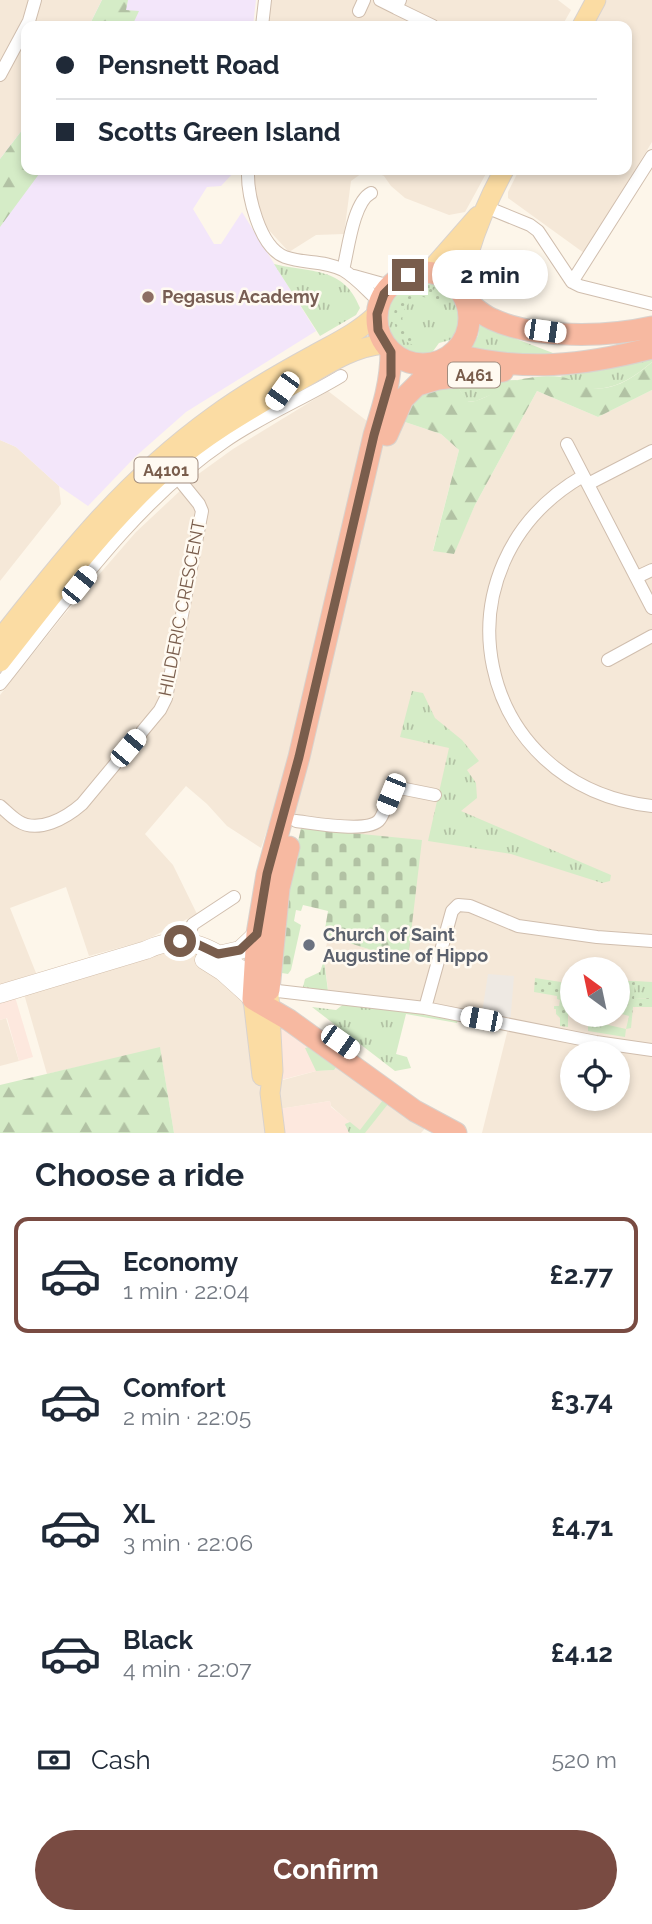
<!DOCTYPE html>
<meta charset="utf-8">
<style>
:root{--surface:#fff;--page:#f6f6f7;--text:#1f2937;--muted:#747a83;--line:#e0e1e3;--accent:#794b42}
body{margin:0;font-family:Raleway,sans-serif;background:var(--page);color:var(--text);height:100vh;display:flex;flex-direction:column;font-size:26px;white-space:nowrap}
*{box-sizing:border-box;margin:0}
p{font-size:23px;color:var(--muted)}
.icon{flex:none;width:38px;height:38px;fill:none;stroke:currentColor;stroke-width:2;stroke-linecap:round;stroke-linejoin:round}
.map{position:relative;height:1133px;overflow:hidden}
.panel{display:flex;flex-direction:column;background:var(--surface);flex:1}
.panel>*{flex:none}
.banner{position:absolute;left:21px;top:21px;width:611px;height:154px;border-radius:14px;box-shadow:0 4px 10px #0003;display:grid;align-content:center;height:154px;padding:0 35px;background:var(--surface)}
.needle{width:46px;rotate:327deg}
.fabs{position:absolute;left:560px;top:957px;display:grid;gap:14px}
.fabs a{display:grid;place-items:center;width:70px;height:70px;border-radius:50%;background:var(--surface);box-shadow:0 4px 10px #0003;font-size:35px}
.end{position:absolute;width:32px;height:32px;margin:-16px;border:9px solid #795d4c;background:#fff;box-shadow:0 0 0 4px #fff}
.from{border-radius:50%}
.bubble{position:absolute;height:49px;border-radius:24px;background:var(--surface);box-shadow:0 4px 10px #0003;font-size:23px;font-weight:700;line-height:49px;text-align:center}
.car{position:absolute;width:21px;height:42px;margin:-21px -10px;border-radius:9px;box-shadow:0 0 5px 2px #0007;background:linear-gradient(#fff 24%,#345 0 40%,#fff 0 76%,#345 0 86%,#fff 0)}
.banner b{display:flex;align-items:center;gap:24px;height:66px;font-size:26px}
.banner b+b{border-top:2px solid var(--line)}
.banner i{width:18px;height:18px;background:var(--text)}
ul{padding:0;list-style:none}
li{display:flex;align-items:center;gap:21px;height:116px;margin:0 14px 10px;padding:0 21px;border:4px solid transparent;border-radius:14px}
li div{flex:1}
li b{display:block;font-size:26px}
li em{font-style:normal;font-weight:700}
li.selected{border-color:var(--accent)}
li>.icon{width:63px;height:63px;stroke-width:1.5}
h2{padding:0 35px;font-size:32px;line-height:84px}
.pay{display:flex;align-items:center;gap:18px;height:77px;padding:0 35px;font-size:26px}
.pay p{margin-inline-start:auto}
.primary-button{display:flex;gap:14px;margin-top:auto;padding:14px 35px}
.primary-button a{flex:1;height:80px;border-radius:42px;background:var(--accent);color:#fff;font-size:28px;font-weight:700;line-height:80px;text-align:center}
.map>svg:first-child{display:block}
.residential{fill:#f5e8d8;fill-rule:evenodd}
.commercial{fill:#fde8de}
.industrial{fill:#eee9e3}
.education{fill:#f3e6fa}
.grass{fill:url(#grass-tufts)}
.forest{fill:url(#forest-firs)}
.cemetery{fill:url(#cemetery-stones)}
.garden{fill:url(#garden-dots)}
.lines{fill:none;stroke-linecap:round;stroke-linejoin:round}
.street-casing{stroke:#d0beae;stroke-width:14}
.secondary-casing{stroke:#d3bfac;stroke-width:19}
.primary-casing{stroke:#d9d2cd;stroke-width:21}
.highway-casing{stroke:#d9d2cd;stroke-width:23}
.street{stroke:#fff;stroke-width:12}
.secondary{stroke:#fff;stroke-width:18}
.primary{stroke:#fbdca3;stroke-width:19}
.highway{stroke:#f7b9a1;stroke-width:21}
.route{stroke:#795d4c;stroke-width:9}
.education-dot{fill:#8d6e63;stroke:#fffaf1;stroke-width:2.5}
.worship-dot{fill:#6b7280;stroke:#fffaf1;stroke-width:2.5}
.labels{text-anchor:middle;stroke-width:5;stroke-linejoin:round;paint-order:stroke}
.shield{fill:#fffaf1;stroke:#a18c7e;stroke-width:2}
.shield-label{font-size:16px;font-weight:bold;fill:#795d4c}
.education-label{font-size:18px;font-weight:bold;fill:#785e54;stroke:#fffaf1;text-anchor:start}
.street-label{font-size:18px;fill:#795d4c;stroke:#fffaf1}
.worship-label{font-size:18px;font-weight:bold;fill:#5b616d;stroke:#fffaf1;text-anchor:start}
</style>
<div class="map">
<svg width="652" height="1133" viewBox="0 0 652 1133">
<defs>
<pattern id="grass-tufts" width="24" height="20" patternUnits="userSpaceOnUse" patternTransform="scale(1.75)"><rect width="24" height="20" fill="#d5ecc7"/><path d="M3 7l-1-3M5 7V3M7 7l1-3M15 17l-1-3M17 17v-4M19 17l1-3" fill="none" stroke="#b2c2a4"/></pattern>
<pattern id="forest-firs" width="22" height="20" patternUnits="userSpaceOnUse" patternTransform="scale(1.75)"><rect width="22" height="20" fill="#d5ecc7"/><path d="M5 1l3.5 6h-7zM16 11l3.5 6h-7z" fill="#b2c2a4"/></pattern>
<pattern id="cemetery-stones" width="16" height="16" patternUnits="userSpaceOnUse" patternTransform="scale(1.75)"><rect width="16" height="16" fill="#d5ecc7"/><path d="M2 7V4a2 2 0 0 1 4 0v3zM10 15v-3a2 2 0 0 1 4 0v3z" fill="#b2c2a4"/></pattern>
<pattern id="garden-dots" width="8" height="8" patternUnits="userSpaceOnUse" patternTransform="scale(1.75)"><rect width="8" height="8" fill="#d5ecc7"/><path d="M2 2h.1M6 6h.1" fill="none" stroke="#b2c2a4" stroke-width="1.8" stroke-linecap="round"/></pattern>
</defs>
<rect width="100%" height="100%" fill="#fdf6ea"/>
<!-- residential -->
<path class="residential" d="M0,0H102L89,26H26V125L0,159Z
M270,0H558L571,10L562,26H267Z
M607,0H652V142L584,253L508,198V192L519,170H626V26H593Z
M252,170H488L465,212L449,215L405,198L391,186L384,176L375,172L362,173L351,181L344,234L316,235L289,252L266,227L257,204Z
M652,390V1133H482L508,1029L329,996L324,960L328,936L381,953L301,828L286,826L385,419L402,421L441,434L459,450L433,550L453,554L475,505L537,391L598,417ZM572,970H618V1015H572ZM572,1054H618V1099H572Z
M328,391L367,421L289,765L261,848L227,826L207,804L186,786L145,834L173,865L197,914L144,941L89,956L66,887L10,908L36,973L0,985V695L63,616L136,532L197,475L233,449Z
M0,440L16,447L59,486L61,504L0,581Z
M185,948L239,975L283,1080L316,1071L333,1070L345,1054L434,1118L421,1133H349L345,1124L349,1122L331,1106L330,1101L273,1110L275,1133H174L160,1048L47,1074L22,987L146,950Z
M6,1018L19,1061L0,1066V1020Z"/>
<!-- commercial -->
<path class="commercial" d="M13,990L33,1057L19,1061L7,1018L0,1020V994Z
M285,1022L334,1070L316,1071L269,1083L268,1033L282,1027Z
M330,1101L331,1107L350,1122L345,1124L349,1133H275L272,1110Z"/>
<!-- industrial -->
<path class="industrial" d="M488,974L514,976L510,1025L481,1019Z"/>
<!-- education -->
<path class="education" d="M102,0H256L253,26H89Z
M26,125V170H236L221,186L207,187L193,209L214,244H221L242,212L316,331L186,412L135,457L88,506L59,486L16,447L0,440V159Z"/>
<!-- grass -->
<path class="grass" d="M274,264C310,273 344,266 360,308L356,315L320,336Z
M419,281C451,282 469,310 454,339L439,343L431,354C380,359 369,294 419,281Z
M480,325L553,353L554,357L531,359L471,348L478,336Z
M652,359V362C632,379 608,395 580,386C573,383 567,379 560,376L603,370Z
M518,380L493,394L476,401L467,402L457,386L475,381Z
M412,691L423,693L435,718L462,740L479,761L467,770L476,783L477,798L461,811L611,875L610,881L602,883L511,854L428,841L449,748L400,737Z
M324,960L328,991L303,987L305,979L320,972Z
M635,981L652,982V998L633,999Z
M345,1003L408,1010L458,1020L457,1023L406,1014L396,1054L407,1057L411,1068L395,1071L312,1007L336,1010Z
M588,1015H605L604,1024L626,1029L625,1037L588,1031Z
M309,1047L336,1067L334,1070L316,1071L305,1048Z
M383,1100L388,1104L365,1133H349L345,1124L350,1122L360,1130Z"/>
<!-- forest -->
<path class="forest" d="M102,0H128L126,10L139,11L132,26H89Z
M26,125V170H42L0,227V159Z
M652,362V390L598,417L537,391L475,505L454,554L433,551L459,450L441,434L402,421C417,392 426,391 457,386L468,402C488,401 500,385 518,380C529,377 551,375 562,377C573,379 581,387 593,388C615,391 636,376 652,362Z
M160,1047L174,1133H0V1085Z"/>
<!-- cemetery -->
<path class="cemetery" d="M301,828L422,840L408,958L381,953L324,935L328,911L303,905L301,911L296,910L294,921L301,925L291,970L288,974L282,973L287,891Z"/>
<!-- garden -->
<path class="garden" d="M425,287L441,292L446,300L441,302L420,296C408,301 400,311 403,324L413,336L416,342L413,345C396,338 392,324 395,307L407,293Z
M535,978L561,982V986L568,987V1027L560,1026V1018L556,1014V1009H554V1006H559L560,1000L557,999V996L534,992Z
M618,981H635L634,999L652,998V1007H633L631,1028L626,1029L629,1016L618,1013Z"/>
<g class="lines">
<defs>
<path id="street" d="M380,0L396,8
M400,0L396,8L433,26
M359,11L364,0
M262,26L265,0
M0,75L29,21L35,0
M248,170C247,194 259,247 285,257C304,264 324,260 343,270C357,278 368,292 380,302
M486,207L530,225L538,231L572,282L580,286L652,304
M343,270C348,251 353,202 371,193
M354,276L390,286
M572,282L652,156
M567,444L652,608
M583,476C429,565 474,786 652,806
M588,484L652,451
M637,577L652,570
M608,660L652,636
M0,684C67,600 134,503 224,442C261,416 303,399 341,376
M0,806C6,811 11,817 18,821C38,834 66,818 82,804L160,710L166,698L202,511L199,504L169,467
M296,821C313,823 370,834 380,819C388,807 386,794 400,788L435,795
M180,952L193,924L234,897
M269,990L425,1008L596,1042L652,1050
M425,1008L452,911L458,905L470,906L518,926L597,937L652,941"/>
<path id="secondary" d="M218,955L240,950L257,934
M204,960L223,972L253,999
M0,994L146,950C191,929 218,953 254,979"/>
<path id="primary" d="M582,26L596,0
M428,273L478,216
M460,291C467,249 484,207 504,170
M0,639C67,554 125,480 214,416C244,394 277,375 310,357C333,344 358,333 377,314
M0,662C53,595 104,525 168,468C205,435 249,410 292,385C322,368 350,347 384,344
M269,995L273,1071L270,1093L275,1133
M253,999L262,1076"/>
<path id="highway" d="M377 318a46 46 0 1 1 92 0a46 46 0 1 1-92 0Z
M465,300C474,307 482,315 492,319C534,339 608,337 652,327
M391,351C391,382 383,407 374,435L299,757L267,874L257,934L253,999L289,1020L415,1111L456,1133
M453,354C523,372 583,366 652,348
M418,385L438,379L503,371
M387,435L403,399L441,361
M269,990L279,888L289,847"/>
</defs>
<!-- street casing -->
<use href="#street" class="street-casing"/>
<!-- secondary casing -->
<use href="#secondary" class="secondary-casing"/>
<!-- primary casing -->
<use href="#primary" class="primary-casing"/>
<!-- highway casing -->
<use href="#highway" class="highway-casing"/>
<!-- street -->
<use href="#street" class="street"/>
<!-- secondary -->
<use href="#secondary" class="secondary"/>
<!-- primary -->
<use href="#primary" class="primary"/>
<!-- highway -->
<use href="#highway" class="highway"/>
</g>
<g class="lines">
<!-- route -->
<path class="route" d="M180,941L197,944L218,954L240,950L257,934L267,874L299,757L374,435L391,376V352L378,330L377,314L384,294L398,280L408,275"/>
</g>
<!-- markers -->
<circle class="education-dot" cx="148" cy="297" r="7"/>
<circle class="worship-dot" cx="309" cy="945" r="7"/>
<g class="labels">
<!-- shield labels -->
<g class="shield">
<rect x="448" y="362.5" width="52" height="25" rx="5"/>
<rect x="134.5" y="457.5" width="63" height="25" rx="5"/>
</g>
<g class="shield-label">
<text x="474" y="381">A461</text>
<text x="166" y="476">A4101</text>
</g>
<!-- education labels -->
<g class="education-label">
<text x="162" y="303">Pegasus Academy</text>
</g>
<!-- street labels -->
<g class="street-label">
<text transform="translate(182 608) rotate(-79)" y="6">HILDERIC CRESCENT</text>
</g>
<!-- worship labels -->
<g class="worship-label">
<text x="323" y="941">Church of Saint<tspan x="323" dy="21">Augustine of Hippo</tspan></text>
</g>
</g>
</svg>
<div class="fabs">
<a><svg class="needle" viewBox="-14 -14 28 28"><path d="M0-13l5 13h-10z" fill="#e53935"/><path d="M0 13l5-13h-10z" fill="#747a83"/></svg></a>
<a><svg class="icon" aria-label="locate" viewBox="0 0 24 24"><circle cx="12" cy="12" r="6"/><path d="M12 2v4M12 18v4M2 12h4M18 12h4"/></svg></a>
</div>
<i class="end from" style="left:180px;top:941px"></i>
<i class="end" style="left:408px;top:275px"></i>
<div class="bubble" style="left:432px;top:250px;width:116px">2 min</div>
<i class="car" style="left:545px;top:331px;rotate:98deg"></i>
<i class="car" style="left:282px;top:391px;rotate:216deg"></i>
<i class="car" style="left:79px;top:585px;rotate:39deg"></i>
<i class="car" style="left:128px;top:748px;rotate:40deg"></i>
<i class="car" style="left:391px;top:794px;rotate:202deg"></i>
<i class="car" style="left:481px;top:1019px;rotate:281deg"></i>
<i class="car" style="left:340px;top:1042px;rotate:125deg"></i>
<div class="banner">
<b><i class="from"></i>Pensnett Road</b>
<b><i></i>Scotts Green Island</b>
</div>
</div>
<section class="panel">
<h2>Choose a ride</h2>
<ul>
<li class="selected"><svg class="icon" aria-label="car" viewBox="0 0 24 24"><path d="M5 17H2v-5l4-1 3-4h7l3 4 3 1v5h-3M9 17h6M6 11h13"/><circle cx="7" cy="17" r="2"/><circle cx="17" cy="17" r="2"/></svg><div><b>Economy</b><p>1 min · 22:04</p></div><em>£2.77</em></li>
<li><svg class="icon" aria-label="car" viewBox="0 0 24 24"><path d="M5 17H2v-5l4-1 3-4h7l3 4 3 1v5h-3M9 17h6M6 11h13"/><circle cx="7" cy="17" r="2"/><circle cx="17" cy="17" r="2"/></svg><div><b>Comfort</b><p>2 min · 22:05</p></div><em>£3.74</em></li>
<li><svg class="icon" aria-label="car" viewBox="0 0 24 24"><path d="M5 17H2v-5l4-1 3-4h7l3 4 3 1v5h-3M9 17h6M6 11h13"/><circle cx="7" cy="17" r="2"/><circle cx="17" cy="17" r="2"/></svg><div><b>XL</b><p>3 min · 22:06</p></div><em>£4.71</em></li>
<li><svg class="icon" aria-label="car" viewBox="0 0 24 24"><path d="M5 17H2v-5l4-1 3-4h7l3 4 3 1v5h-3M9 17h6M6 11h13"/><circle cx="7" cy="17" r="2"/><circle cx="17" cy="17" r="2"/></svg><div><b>Black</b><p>4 min · 22:07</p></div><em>£4.12</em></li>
</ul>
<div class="pay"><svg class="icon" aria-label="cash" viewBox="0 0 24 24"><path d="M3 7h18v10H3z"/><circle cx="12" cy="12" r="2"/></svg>Cash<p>520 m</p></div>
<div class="primary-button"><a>Confirm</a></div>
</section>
